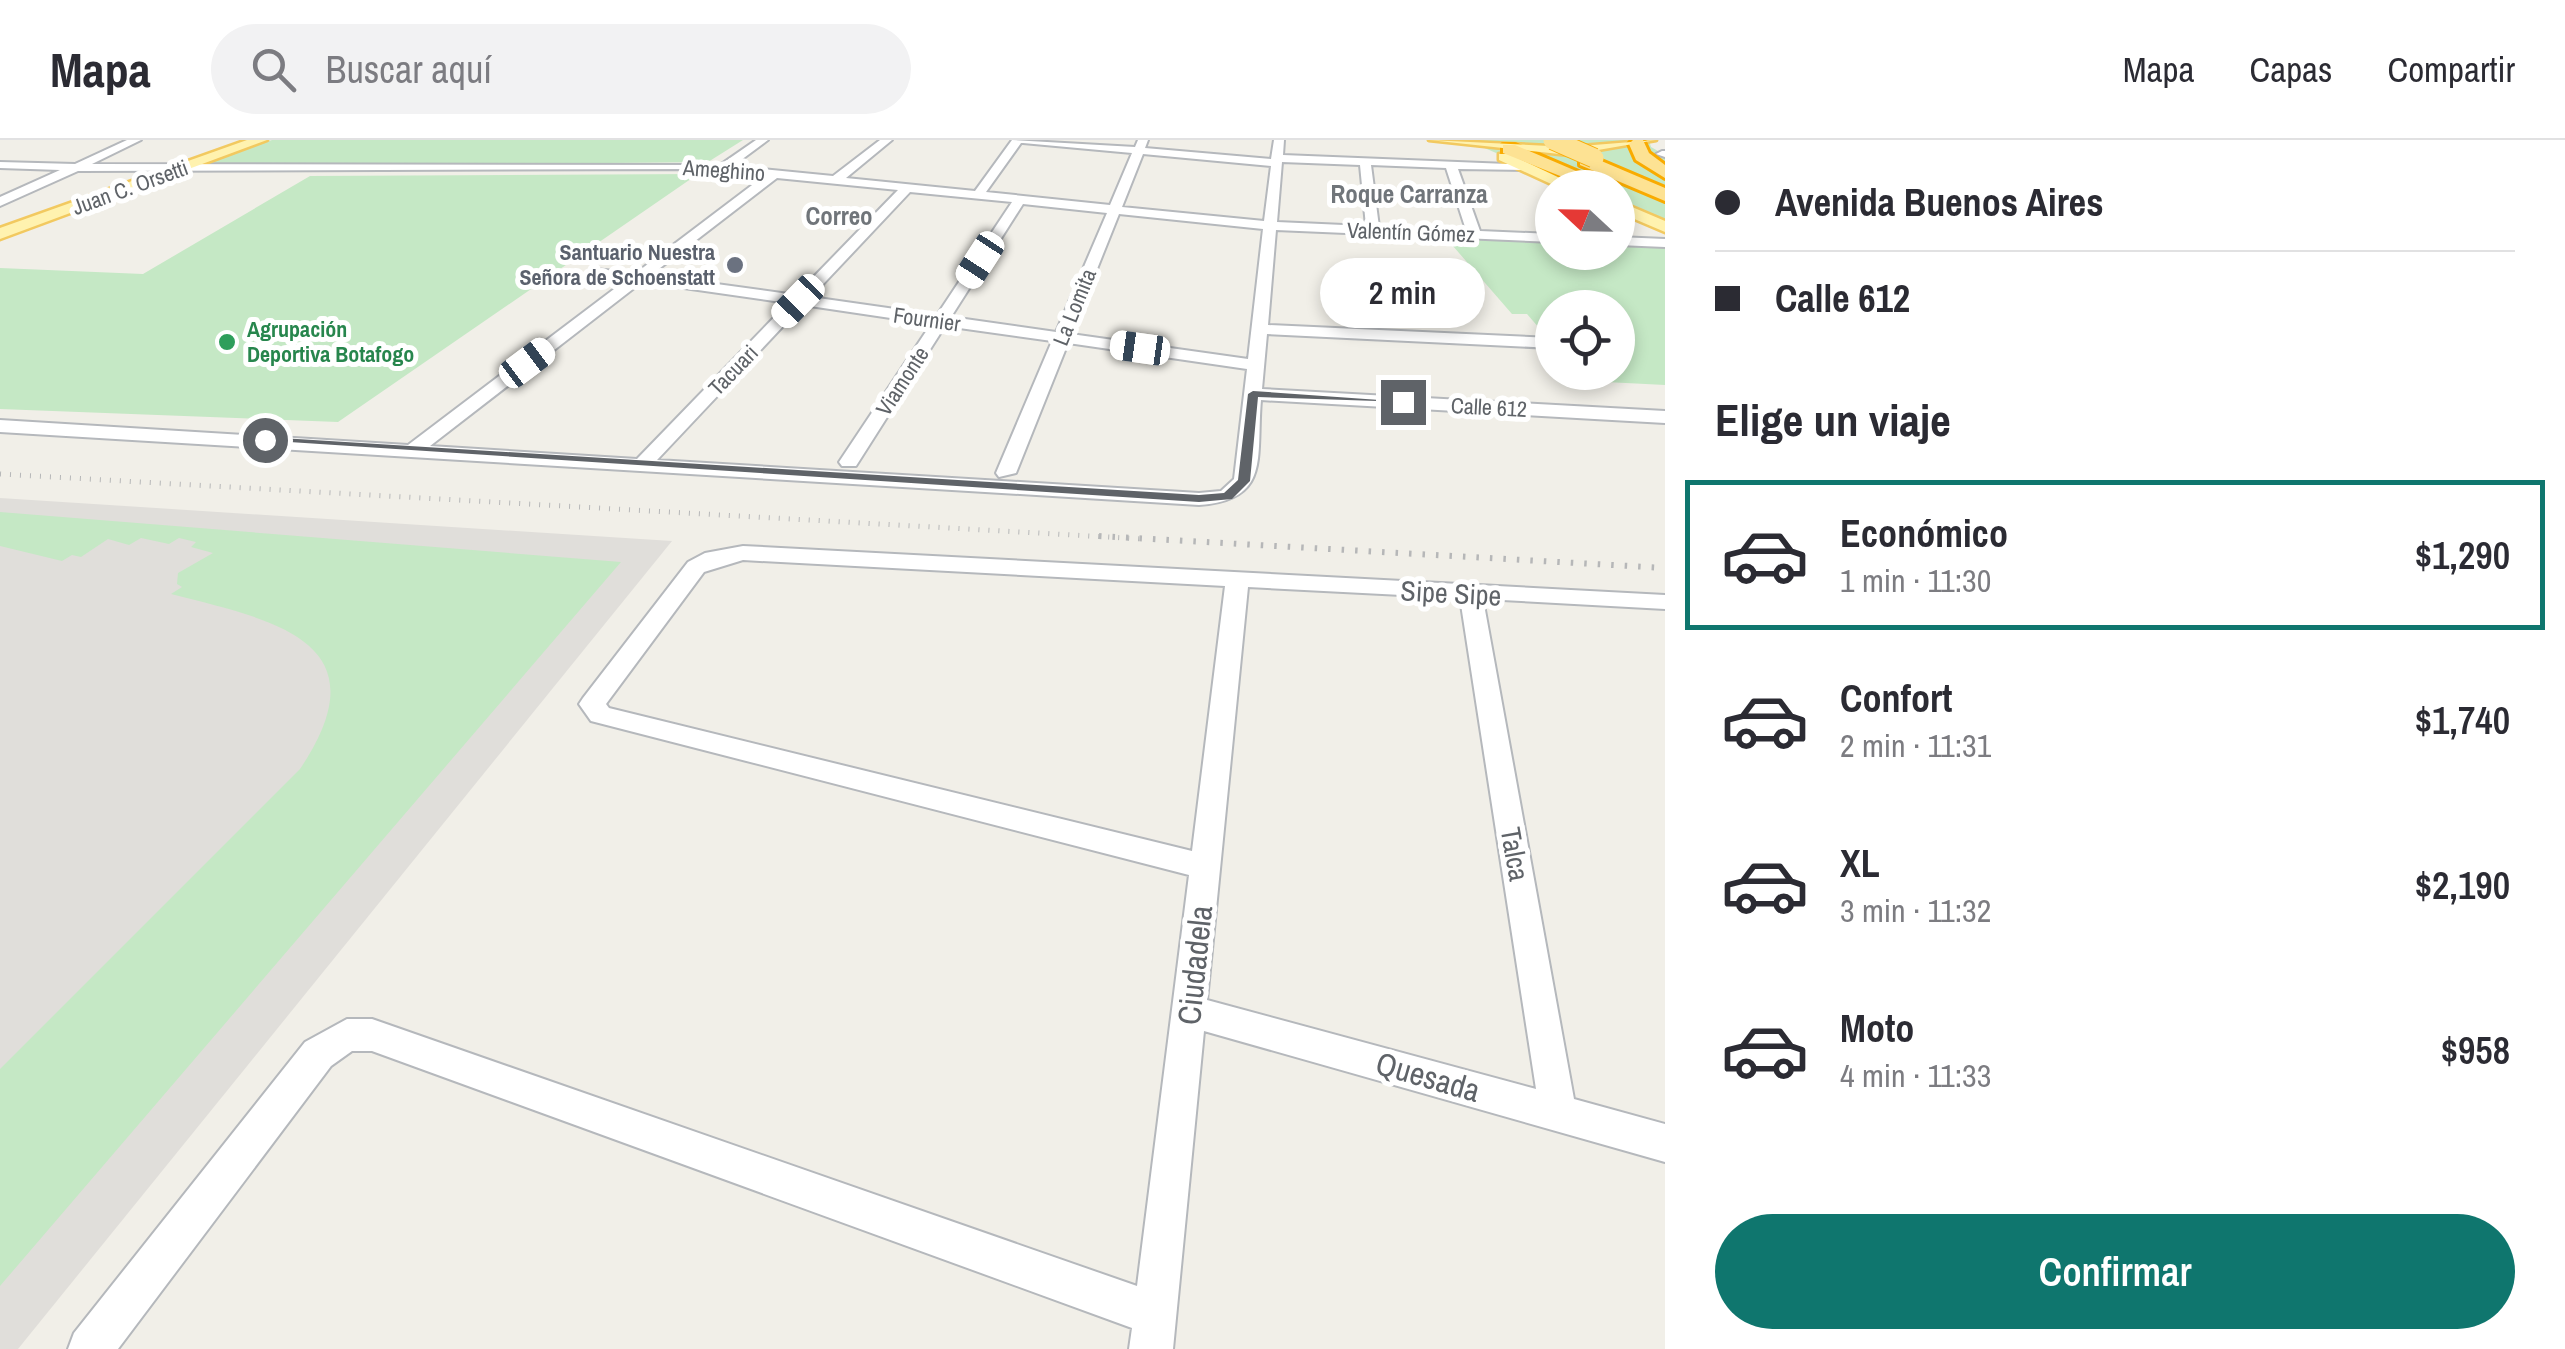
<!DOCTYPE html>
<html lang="es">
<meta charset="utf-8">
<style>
:root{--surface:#fff;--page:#f2f2f3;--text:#2b2b33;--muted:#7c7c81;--line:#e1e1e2;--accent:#0f766e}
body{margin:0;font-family:"Archivo Narrow",sans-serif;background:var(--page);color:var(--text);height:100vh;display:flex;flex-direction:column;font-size:38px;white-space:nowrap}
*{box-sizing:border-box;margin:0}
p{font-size:32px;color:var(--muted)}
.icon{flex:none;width:55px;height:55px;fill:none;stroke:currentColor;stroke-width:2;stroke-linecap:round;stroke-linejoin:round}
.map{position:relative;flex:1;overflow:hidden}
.panel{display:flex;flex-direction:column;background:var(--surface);width:900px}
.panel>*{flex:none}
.top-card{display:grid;align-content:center;height:220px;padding:0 50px;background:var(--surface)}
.needle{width:65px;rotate:292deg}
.tools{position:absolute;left:1535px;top:30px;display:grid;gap:20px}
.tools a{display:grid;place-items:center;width:100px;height:100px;border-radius:50%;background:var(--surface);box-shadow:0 5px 15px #0003;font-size:50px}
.end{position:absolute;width:45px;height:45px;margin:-22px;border:12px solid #5f6368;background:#fff;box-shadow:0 0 0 5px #fff}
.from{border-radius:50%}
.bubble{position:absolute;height:70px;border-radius:35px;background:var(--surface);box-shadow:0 5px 15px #0003;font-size:32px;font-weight:600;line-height:70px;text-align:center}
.car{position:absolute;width:30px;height:60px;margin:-30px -15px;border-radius:12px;box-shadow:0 0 8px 2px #0007;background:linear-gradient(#fff 24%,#345 0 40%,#fff 0 76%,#345 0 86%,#fff 0)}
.top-card b{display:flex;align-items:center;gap:35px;height:95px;font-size:38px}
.top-card b+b{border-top:2px solid var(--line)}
.top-card i{width:25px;height:25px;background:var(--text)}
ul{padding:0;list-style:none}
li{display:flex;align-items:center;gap:30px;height:150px;margin:0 20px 15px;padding:0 30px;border:5px solid transparent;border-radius:0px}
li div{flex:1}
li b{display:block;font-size:38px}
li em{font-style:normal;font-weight:600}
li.active{border-color:var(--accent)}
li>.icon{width:90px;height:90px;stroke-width:1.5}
h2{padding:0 50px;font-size:45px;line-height:120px}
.button{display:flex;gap:20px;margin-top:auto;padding:20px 50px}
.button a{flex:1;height:115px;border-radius:60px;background:var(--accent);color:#fff;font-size:40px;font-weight:600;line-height:115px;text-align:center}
header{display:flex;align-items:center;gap:60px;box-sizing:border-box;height:140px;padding:0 50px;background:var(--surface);border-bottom:2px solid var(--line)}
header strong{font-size:48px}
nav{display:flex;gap:55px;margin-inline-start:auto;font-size:35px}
.search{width:700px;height:90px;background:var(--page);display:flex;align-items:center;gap:25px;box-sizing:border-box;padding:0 35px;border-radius:55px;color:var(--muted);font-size:38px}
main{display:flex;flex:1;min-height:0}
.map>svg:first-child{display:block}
.industrial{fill:#e0deda}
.green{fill:#c5e8c5}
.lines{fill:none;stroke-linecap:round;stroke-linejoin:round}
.minor-casing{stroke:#b5b8bc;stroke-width:4}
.major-casing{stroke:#f2c960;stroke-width:5}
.highway-casing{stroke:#f9ab00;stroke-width:6}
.minor{fill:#fff;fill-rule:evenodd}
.major{fill:#fff2af;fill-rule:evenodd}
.highway{fill:#fde293;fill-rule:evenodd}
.rail-far1{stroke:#b6b7b8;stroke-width:5;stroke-dasharray:1 9;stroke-linecap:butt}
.rail{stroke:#b6b7b8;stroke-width:6;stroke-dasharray:2.5 11;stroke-linecap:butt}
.highway-bridge-casing{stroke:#f9ab00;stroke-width:21;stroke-linecap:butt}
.highway-bridge{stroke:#fde293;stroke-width:19}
.route{fill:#5f6368}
.worship-dot{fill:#6b7280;stroke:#fff;stroke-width:4}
.leisure-dot{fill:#2e9e5b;stroke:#fff;stroke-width:4}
.labels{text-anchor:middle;stroke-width:10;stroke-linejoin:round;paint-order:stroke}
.far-street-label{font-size:22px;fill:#5f6368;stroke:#fff}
.far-worship-label{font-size:22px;font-weight:bold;fill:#5b616d;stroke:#fff;text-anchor:end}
.far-leisure-label{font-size:22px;font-weight:bold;fill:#27864d;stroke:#fff;text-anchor:start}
.far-neighbourhood-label{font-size:25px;font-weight:bold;fill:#70757a;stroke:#fff}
.street-label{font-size:28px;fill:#5f6368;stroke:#fff}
.near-street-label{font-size:32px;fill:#5f6368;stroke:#fff}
</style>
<header>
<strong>Mapa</strong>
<div class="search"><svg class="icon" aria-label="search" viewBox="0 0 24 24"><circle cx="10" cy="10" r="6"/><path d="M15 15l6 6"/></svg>Buscar aquí</div>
<nav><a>Mapa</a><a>Capas</a><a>Compartir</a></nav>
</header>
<main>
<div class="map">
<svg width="1665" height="1209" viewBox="0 0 1665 1209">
<rect width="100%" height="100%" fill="#f1efe8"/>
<!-- industrial -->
<path class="industrial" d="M0,358L672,401L18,1209H0Z"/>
<!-- green -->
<path class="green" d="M272,0H743L708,22L197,27Z
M1436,0H1649L1651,7L1665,15V87L1618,66V48L1574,47L1480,6Z
M698,34L338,282L0,269V128L143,134L310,36Z
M1446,98L1552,103V112H1618V105L1665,107V245L1586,241L1578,233L1618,232V168H1552V203L1527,174H1512Z
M0,372L621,422L0,1146V929L300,629C386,501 273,480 171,454L182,447L177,444L178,433L213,413L191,407L196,402L179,398L169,404L141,398L129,405L108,399L81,417L72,415L62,421L0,406Z"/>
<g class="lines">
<defs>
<path id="minor" d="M127,0H141L92,24L720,25L756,0H768L733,26L833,36L880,0H892L846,38L975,51L1012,0L1135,7L1138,0H1148L1145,8L1271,19L1274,0H1284L1283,15L1530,25L1534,30L1458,29L1480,91L1552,94V102L1276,90L1268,185L1552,198V208L1267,194L1262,249L1665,271V283L1261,260C1256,318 1271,360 1199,365L0,292V280L408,305L626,140L594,135V129L636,133L764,36L700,29L78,31L0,66V57L60,30L0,28V22L75,24ZM1021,3H1023L1132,13L1110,65L986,52ZM1143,14L1271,26L1264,81L1122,67ZM1282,22L1360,25L1366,86L1277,82ZM1371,25L1446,28L1466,90L1379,87ZM777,38L898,50L796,155L651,135ZM910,52L1012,62L937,175L811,157ZM1023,64L1107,73L1056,192L951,177ZM1119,74L1263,89L1248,219L1071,194ZM642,142L788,163L637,319L430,306ZM803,165L931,184L839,322L842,326H856L945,186L1052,201L996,333L999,337L1016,333L1068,203L1247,229L1234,339L1221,351L1199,353L657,320Z
M1662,11H1665V17L1656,14Z
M1618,97L1665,99V107L1618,105Z
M743,406L1665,455V469L1483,459L1574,959L1665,984V1022L1204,891L1173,1209H1129L1132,1188L372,911H352L331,926L118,1209H68L74,1193L305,902L347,879H372L1137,1146L1189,735L591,581L579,564L583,558L688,422L705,413ZM743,420L1225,446L1192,711L609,568L606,564L704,432ZM1248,447L1460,458L1536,949L1207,860Z"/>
<path id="major" d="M247,0H267L0,99V88Z
M1429,0L1569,7L1656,0L1569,15Z
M1499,14H1509L1581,48H1560L1499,20Z
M1618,61L1665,81V92L1618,72Z"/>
<path id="highway" d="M1633,0H1643L1649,13L1665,25V38L1636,20L1629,4Z
M1503,5H1515L1616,48H1590L1503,13Z
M1580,17H1592L1665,48V61L1580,25Z"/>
</defs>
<!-- minor casing -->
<use href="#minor" class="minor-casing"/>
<!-- major casing -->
<use href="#major" class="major-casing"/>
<!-- highway casing -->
<use href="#highway" class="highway-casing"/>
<!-- minor -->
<use href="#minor" class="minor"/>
<!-- major -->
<use href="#major" class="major"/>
<!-- highway -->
<use href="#highway" class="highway"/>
<!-- rail-far1 -->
<path class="rail-far1" d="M0,334L1143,399"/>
<!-- rail -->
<path class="rail" d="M1099,396L1665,428"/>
<defs>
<path id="highway-bridge" d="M1553,0L1594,18"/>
</defs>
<!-- highway-bridge casing -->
<use href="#highway-bridge" class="highway-bridge-casing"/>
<!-- highway-bridge -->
<use href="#highway-bridge" class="highway-bridge"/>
</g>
<!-- route -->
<path class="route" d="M1253,251L1408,262L1258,257L1250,341L1232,359L1199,362L259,300L265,297L1199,355L1224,353L1238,340L1248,254Z"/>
<!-- markers -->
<circle class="worship-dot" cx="735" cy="125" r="10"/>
<circle class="leisure-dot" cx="227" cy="202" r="10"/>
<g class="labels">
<!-- far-street labels -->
<g class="far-street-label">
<text transform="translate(724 30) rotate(4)" y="8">Ameghino</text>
<text transform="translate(130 47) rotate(-20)" y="8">Juan C. Orsetti</text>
<text transform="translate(1411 92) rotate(2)" y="8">Valentín Gómez</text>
<text transform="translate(1074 167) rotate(-68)" y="8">La Lomita</text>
<text transform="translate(927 179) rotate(8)" y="8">Fournier</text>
<text transform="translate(733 230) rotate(-46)" y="8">Tacuari</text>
<text transform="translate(902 241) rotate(-57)" y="8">Viamonte</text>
<text transform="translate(1489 267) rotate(3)" y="8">Calle 612</text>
</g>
<!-- far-worship labels -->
<g class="far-worship-label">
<text x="715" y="120">Santuario Nuestra<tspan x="715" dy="25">Señora de Schoenstatt</tspan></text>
</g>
<!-- far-leisure labels -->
<g class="far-leisure-label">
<text x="247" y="197">Agrupación<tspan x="247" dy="25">Deportiva Botafogo</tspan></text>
</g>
<!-- far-neighbourhood labels -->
<g class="far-neighbourhood-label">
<text x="1409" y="63">Roque Carranza</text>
<text x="839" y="85">Correo</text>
</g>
<!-- street labels -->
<g class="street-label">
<text transform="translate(1451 453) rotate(3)" y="10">Sipe Sipe</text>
<text transform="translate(1515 714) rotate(80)" y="10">Talca</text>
</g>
<!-- near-street labels -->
<g class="near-street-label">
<text transform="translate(1195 825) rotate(-84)" y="11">Ciudadela</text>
<text transform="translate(1428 937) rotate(16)" y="11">Quesada</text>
</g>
</g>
</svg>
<div class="tools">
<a><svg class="needle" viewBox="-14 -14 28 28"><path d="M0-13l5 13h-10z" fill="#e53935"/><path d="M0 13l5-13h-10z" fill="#7c7c81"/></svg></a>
<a><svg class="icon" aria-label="locate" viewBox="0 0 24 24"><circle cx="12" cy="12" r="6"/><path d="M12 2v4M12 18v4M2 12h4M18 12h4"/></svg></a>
</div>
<i class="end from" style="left:265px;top:300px"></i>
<i class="end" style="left:1403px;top:262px"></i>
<div class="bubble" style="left:1320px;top:118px;width:165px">2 min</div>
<i class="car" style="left:980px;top:120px;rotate:213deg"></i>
<i class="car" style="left:798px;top:161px;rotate:224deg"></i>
<i class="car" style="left:1140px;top:208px;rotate:278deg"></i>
<i class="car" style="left:527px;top:223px;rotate:53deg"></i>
</div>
<section class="panel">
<div class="top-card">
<b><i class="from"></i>Avenida Buenos Aires</b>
<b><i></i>Calle 612</b>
</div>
<h2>Elige un viaje</h2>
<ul>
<li class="active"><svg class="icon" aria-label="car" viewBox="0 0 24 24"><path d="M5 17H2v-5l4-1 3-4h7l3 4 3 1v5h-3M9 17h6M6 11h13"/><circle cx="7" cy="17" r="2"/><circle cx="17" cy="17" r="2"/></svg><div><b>Económico</b><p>1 min · 11:30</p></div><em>$1,290</em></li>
<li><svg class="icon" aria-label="car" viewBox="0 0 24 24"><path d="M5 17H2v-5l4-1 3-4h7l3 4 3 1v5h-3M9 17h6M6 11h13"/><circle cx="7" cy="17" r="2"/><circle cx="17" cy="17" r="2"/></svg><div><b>Confort</b><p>2 min · 11:31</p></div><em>$1,740</em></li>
<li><svg class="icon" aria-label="car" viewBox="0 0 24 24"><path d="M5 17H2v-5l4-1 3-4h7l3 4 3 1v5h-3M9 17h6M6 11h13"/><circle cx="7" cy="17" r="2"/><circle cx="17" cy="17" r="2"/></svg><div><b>XL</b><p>3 min · 11:32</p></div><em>$2,190</em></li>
<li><svg class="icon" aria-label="car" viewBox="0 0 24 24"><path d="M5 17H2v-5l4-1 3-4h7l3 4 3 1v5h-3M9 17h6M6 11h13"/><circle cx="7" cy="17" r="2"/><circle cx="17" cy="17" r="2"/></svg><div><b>Moto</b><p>4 min · 11:33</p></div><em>$958</em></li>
</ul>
<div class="button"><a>Confirmar</a></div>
</section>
</main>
